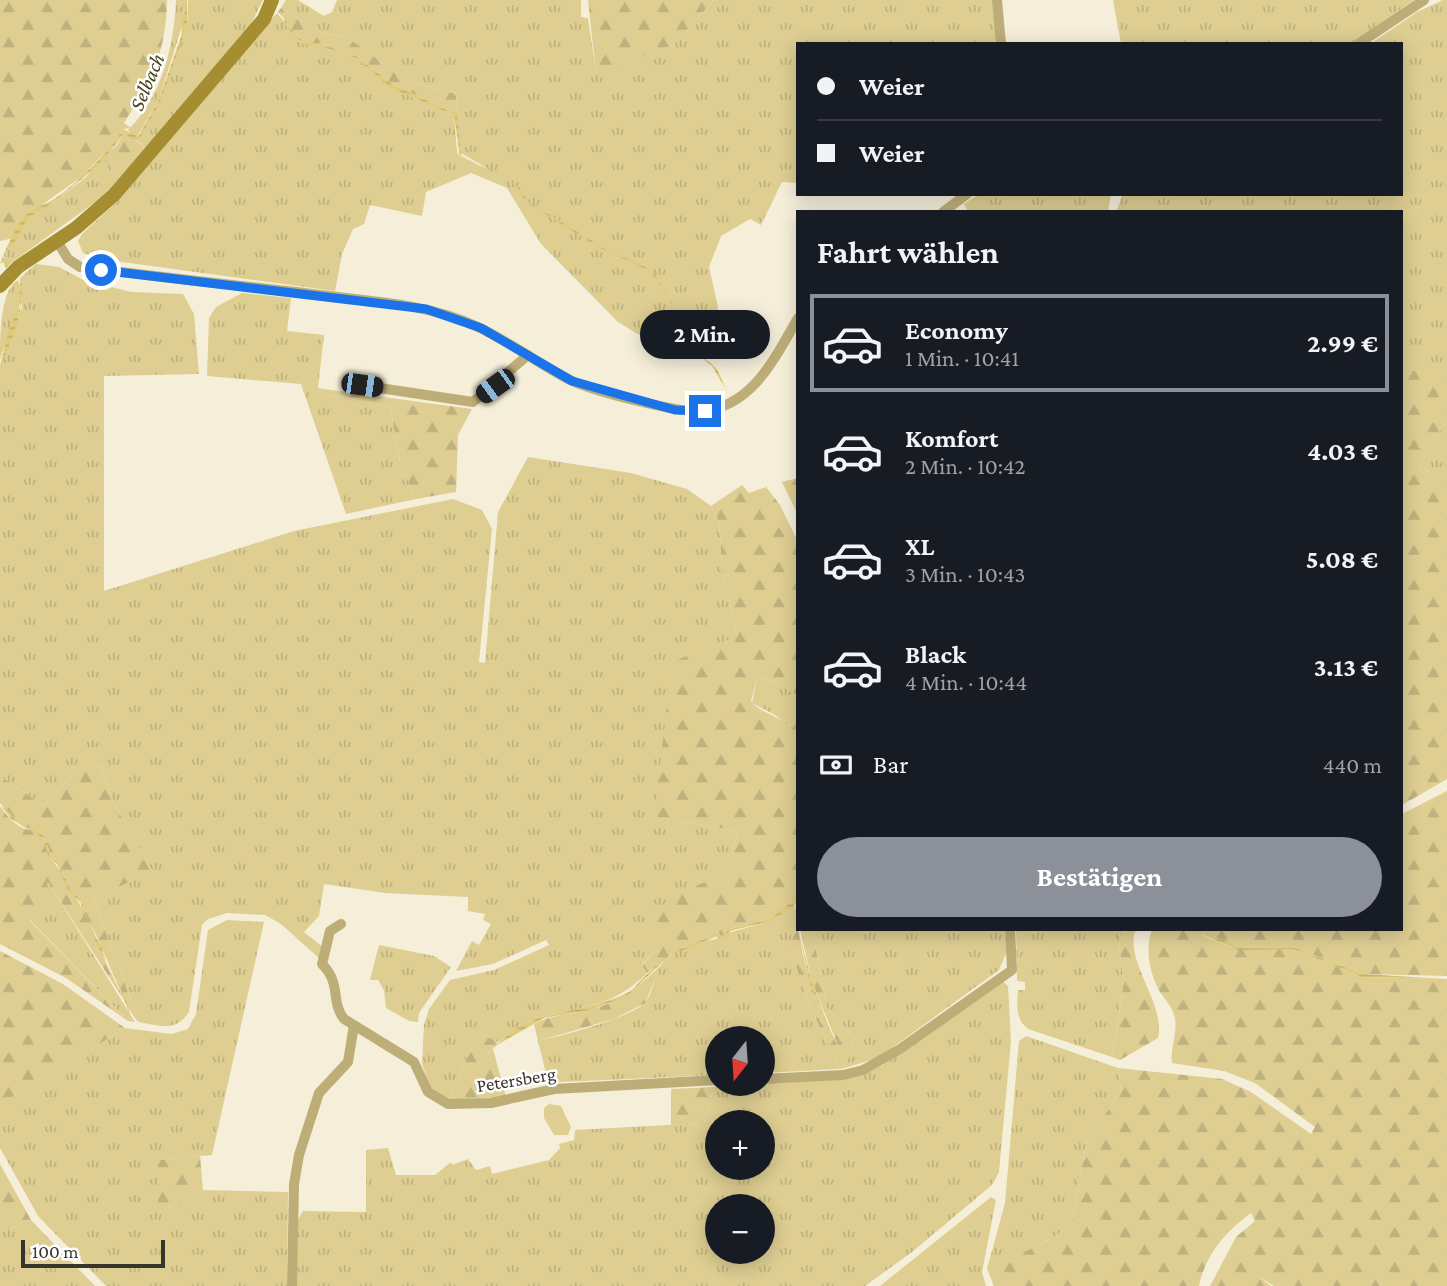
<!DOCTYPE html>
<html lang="de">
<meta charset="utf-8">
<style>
:root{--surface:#171b24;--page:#20242c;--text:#f1f3f6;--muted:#9ea1a6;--line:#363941;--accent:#8c9099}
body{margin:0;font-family:"Crimson Pro",serif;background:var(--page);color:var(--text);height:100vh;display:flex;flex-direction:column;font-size:26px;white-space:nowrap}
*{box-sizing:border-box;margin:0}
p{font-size:23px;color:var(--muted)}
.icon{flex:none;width:38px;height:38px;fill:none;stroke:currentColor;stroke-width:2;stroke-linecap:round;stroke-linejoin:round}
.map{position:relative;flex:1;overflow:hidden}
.sheet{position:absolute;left:796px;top:210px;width:607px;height:721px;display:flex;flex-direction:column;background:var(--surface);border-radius:0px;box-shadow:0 4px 18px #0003}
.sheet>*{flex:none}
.guide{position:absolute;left:796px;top:42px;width:607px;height:154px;border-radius:0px;box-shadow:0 4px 18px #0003;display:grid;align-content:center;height:154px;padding:0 21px;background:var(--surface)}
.needle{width:46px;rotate:197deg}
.buttons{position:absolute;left:705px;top:1026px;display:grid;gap:14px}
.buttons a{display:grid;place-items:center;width:70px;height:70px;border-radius:50%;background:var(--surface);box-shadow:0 4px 18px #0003;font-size:35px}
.scale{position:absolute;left:21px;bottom:18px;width:144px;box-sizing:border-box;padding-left:7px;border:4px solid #37352c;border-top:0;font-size:19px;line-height:24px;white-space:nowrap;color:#37352c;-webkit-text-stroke:5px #fff;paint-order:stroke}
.end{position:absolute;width:32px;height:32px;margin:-16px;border:9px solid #1a73e8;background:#fff;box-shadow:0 0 0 4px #fff}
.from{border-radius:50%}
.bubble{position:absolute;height:49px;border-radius:24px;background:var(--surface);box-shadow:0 4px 18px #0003;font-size:23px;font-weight:700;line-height:49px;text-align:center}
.car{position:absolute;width:21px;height:42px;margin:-21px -10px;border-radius:9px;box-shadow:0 0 5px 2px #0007;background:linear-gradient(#222 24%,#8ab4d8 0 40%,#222 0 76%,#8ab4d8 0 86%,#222 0)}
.guide b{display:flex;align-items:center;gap:24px;height:66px;font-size:26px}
.guide b+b{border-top:2px solid var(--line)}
.guide i{width:18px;height:18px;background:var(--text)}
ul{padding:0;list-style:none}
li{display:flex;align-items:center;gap:21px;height:98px;margin:0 14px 10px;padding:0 7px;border:4px solid transparent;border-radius:0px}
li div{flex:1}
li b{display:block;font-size:26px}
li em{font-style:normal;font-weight:700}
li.current{border-color:var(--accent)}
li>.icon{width:63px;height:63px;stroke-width:1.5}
h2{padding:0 21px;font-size:32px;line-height:84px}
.pay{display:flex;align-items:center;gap:18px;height:77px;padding:0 21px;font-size:26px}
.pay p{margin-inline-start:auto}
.button{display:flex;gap:14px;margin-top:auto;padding:14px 21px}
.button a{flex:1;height:80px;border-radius:42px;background:var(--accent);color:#fff;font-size:28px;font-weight:700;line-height:80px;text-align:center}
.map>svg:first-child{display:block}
.grass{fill:url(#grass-tufts);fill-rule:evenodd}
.forest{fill:url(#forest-firs)}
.pitch{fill:#dece92}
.water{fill:url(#water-rules)}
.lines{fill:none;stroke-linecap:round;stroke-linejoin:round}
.street{stroke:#bdae78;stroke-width:10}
.secondary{stroke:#a48e31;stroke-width:14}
.route{stroke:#1a73e8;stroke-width:9}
.labels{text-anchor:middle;stroke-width:5;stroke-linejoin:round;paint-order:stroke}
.street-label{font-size:19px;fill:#37352c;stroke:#fff}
.water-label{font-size:21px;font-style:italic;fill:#4a411d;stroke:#fff}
</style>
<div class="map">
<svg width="1447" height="1286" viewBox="0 0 1447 1286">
<defs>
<pattern id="grass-tufts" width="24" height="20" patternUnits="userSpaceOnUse" patternTransform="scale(1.75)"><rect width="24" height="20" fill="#dece92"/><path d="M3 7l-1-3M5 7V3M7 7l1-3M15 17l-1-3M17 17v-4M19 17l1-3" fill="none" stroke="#bfb27e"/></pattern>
<pattern id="forest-firs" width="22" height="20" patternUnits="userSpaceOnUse" patternTransform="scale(1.75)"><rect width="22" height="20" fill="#dece92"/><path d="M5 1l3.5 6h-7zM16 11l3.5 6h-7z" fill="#bfb27e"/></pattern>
<pattern id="water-rules" width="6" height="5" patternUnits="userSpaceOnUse" patternTransform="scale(1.75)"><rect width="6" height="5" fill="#e0cb78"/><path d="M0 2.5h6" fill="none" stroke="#c1af68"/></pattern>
</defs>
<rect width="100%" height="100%" fill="#f5efda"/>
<!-- grass -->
<path class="grass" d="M176,0H187L185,26L181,29L159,99L137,137H134L128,130C162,97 174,45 176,0Z
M188,0H263L248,30L147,149L136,140L161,100L183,30L187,27Z
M286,0H298L324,16L332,12L337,0H581V17L588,18L596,73L673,45L714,0H994L997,44H798V183L782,182L761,225L750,219L721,236L709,267L718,307L706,354L701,359L684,344L668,336L664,344L649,341L618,322L541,244L507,188L471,173L426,192L422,216L370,205L364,224L353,229L342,254L335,291L100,259L83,253L78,241L82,234L118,201L277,13L304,45H317L356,58L392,88L454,115L457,152L460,157L490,170L459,152L456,94L407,81L346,36L322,33L281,8Z
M1113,0H1414L1350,44H1121Z
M1443,0H1447V371H1402V212H1116L1123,194H1402V44H1370L1417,12Z
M102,158L121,178L109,192L11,263L5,261L4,254L29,215L54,202L85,178Z
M979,194H1111L1108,212H968L964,204Z
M36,264L59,267L83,280L131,292L183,294L194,314L199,374L104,376V591L294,531L453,499L482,510L492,529L479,662L485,663L498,512L528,457L631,473L687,489L711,506L719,522L722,567L737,636L654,817L738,831L727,875L682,891L657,949L642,964L647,973C612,1007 589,1005 545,1016C529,1020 512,1034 498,1042L482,1035L471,1050L448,1100L431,1089L422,1064L424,1025L429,1009L450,980L494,970L549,945L546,940L493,964L456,971L472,941L479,945L491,924L483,920L485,914L468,911V897L385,893L324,884L319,916L304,932L323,947L320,959L281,924L265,915L227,913L208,919L202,925L189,1012C176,1032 161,1026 139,1022L93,898L153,872L111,798L100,766L76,771L44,806L0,776V366L22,307L20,278Z
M18,280C28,302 7,337 0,360C0,337 0,289 18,280Z
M242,293L291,298L287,331L324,335L318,388L329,395L390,406L400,462L416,499L346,514L301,384L207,376L209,318L216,307Z
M1447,420V479L1418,467Z
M757,678L774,681L798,696V723L787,725L775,715L752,703Z
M48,882L135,1022L128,1021L29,919Z
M795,904C786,969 813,1012 840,1069L763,1073V1038H718L717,1075L560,1082L549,1086L538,1041C560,1036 632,1018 645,1002C653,993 654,977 660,967C670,949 698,942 717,939V936L771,921Z
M227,920L264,922L212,1155L158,1160V1212L203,1190L288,1192L287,1286H106L38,1216L0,1148V1102L33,1086L125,1028L172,1034L188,1029L196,1014L208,930Z
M812,929H1005L1008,949L999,970L878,1058L845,1068L855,1038L827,1008Z
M1016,929H1123L1119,946L1124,981L1112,1057L1028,1029C1015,1018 1017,1006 1018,990H1025V982L1017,981Z
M379,945L434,956L451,967L419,1013L418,1022L409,1021L386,1008L384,990L378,980H370Z
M1002,981L1008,986L1011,1041L999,1172L992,1185L912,1252L865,1286H296V1223L303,1211L366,1212V1150L388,1148L396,1175H435L451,1162L452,1165L468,1159L476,1170L490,1166L492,1174L549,1160L560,1148L559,1144L574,1140L575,1130L704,1123L714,1087L846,1078L883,1065ZM718,1122H763V1167H718ZM718,1206H763V1251H718Z
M1026,1036L1118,1068L1121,1092L1087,1139L1072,1220L1064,1231L1019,1257L987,1269L1005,1203L1019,1041Z
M991,1197L996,1200L982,1272L986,1286H880Z
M31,1220L95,1286H0V1232Z"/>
<!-- forest -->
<path class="forest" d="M0,0H167C166,53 152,79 124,123L131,128L123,129C113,148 96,160 83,176L23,218L14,238L0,241Z
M588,0H714L673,45L596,74Z
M281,8L322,33L346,36L407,81L456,94L457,112L449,111L392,84L356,56L318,43H304L287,24L286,17L278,12Z
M124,132L147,149L121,178L102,158L117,145Z
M1402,371H1447V420L1418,467L1447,479V779L1402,805Z
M317,388L472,409L458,435L456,492L416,499L400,462L390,406L329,395Z
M798,478V515L782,482Z
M742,485L749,493L766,487L780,505L798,542V696L774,681L757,678L751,701C760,713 776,714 787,725L798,723L797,901L770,919L729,929L722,936L716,932L715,937C682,943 672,954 647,973L642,965L657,949L646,921L682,891L727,874L738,831L654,817L672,662L737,636L722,567L719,522L711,506Z
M100,766L111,798L153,872L93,898L139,1022C129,1019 96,927 84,913L83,902L70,889L58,863L50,854L45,837L37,830L22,826L0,803V776L44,806L76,771Z
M1447,791V976L1363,974L1293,947L1239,948L1227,941L1199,934L1238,950L1293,949L1362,977L1447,979V1286H1274L1259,1277L1271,1286H1210L1236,1237L1255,1221L1251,1213C1226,1231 1205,1255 1199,1286H994L987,1269C1016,1252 1050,1248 1072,1220L1087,1139L1121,1092L1118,1068L1222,1079L1251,1092L1311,1134L1315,1127L1255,1083L1224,1071L1172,1063C1170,1047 1179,1030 1174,1015C1172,1007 1165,999 1160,992C1149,972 1145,951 1152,929H1402V814Z
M0,806C6,814 13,824 23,828C30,831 37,830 42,837C46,842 46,851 50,857C65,876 76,899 88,919C94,928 92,938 101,947C101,958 120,988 125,1002L48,882L29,920L128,1021L66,978L0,944Z
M797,904C797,954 816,1004 839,1048L812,982L800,929H812L827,1008L855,1038L845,1068L840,1069C821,1029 775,946 797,904Z
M1123,929H1136C1123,960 1166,1003 1158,1038L1120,1060L1112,1057L1124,981L1119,946Z
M0,951L63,984L125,1028L33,1086L0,1102Z
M661,965L645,1003L614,1019L538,1041L534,1024C552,1014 573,1015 592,1009C619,1002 642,985 661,965Z
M482,1035L498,1042L480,1061L493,1049L506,1097L448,1100L471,1050Z
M714,1087L704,1123L671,1125V1089Z
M200,1156L203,1190L158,1212V1160Z
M0,1164L31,1220L0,1232Z"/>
<!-- pitch -->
<path class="pitch" d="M549,1104L561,1106L571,1127L568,1135H554L544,1118V1108Z"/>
<!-- water -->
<path class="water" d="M187,0V27L183,30V38L161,100L139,140H133L124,132C109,158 79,182 55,201C36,216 29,210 18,236C14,245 5,249 3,258L11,263L6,268L3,262L0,264C3,255 18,221 27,214C34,208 43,205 51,201C71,190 112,149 123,129L138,137L159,99L181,37Z
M278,12L286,17L287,24L304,43H318L356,56L392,84L449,111L457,112L461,156L493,172L497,171L519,187L527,201L591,240C606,254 633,258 650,270C657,275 659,282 663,288C678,307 670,313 658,329C675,343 698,351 715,367C721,374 723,385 728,393L712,366L684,344L657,330L670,314L673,303L650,271L598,247L525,201L518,188L503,175L460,157L454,115L391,88L356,58L317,45H304L285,25L284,18Z
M20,278C28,300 11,345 0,366L10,326L20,307Z
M0,803L22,826L37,830L45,837L50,854L58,863L70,889L83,902L84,913C93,923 92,936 102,946C103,965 128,992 130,1015L116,979L95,941L90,921L83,914L81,903L68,890L57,864L48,855L43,838L11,819Z
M798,897V929L796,904L771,921L730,931L723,939L718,936L670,955L627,996L590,1010L544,1018L497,1045L479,1061C496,1043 520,1023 545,1016C573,1009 601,1006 627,993C634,990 640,980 646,975C667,955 686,942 715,937V932L722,936L729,929L770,919Z
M798,929L812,982L837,1049L810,983Z
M1199,933L1227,941L1239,948L1293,947L1363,974L1447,979L1362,977L1293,949L1238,950Z"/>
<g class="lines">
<!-- street -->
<path class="street" d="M997,0L1001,44
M1358,44L1424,0
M943,212L967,194
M57,241L68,259L80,267C158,277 235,285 312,294C368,301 427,303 478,327C510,342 539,364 570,380C593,391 680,414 704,411C754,405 775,357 798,318
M346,383L473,402L528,355
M341,924L330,931L322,964C342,984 330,1001 344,1019L414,1062L428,1092L448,1104L491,1103L554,1089L718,1080
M763,1079L843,1075L863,1070L900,1049L1012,970L1010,929
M292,1286L294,1184L299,1155L319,1093L348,1062L354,1025"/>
<!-- secondary -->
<path class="secondary" d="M0,286L18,267L76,228L114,195L264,19L272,0"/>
</g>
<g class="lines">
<!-- route -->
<path class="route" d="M101,270L426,309L481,328L572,381L675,410L705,411"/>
</g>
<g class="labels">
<!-- street labels -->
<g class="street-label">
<text transform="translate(516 1079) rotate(-9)" y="7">Petersberg</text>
</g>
<!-- water labels -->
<g class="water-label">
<text transform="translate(147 82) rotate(-67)" y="7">Selbach</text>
</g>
</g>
</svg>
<div class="buttons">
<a><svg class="needle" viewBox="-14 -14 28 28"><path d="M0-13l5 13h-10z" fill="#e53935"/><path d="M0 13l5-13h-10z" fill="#9ea1a6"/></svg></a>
<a>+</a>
<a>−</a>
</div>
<div class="scale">100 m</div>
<i class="end from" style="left:101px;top:270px"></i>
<i class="end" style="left:705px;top:411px"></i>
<div class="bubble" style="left:640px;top:310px;width:130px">2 Min.</div>
<i class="car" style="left:362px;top:385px;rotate:98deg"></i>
<i class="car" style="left:495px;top:386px;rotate:234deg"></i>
<div class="guide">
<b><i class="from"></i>Weier</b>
<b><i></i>Weier</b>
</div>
<section class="sheet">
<h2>Fahrt wählen</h2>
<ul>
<li class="current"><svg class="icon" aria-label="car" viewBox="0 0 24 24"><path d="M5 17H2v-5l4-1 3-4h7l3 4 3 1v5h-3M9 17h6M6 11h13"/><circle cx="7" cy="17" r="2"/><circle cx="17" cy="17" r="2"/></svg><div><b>Economy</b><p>1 Min. · 10:41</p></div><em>2.99 €</em></li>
<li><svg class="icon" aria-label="car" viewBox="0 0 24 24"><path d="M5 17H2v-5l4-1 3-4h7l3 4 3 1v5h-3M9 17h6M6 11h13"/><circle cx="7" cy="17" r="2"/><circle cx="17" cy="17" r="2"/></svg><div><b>Komfort</b><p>2 Min. · 10:42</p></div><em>4.03 €</em></li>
<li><svg class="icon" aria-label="car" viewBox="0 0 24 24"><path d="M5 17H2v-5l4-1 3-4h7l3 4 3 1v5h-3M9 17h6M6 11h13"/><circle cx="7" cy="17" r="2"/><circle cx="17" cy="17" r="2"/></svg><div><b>XL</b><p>3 Min. · 10:43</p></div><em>5.08 €</em></li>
<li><svg class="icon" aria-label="car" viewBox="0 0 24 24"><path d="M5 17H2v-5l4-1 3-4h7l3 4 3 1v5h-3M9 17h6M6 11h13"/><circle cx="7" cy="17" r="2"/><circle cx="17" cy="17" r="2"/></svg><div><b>Black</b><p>4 Min. · 10:44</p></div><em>3.13 €</em></li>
</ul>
<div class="pay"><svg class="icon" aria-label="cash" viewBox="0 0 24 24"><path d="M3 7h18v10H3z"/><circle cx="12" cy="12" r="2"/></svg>Bar<p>440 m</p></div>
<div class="button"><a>Bestätigen</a></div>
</section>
</div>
